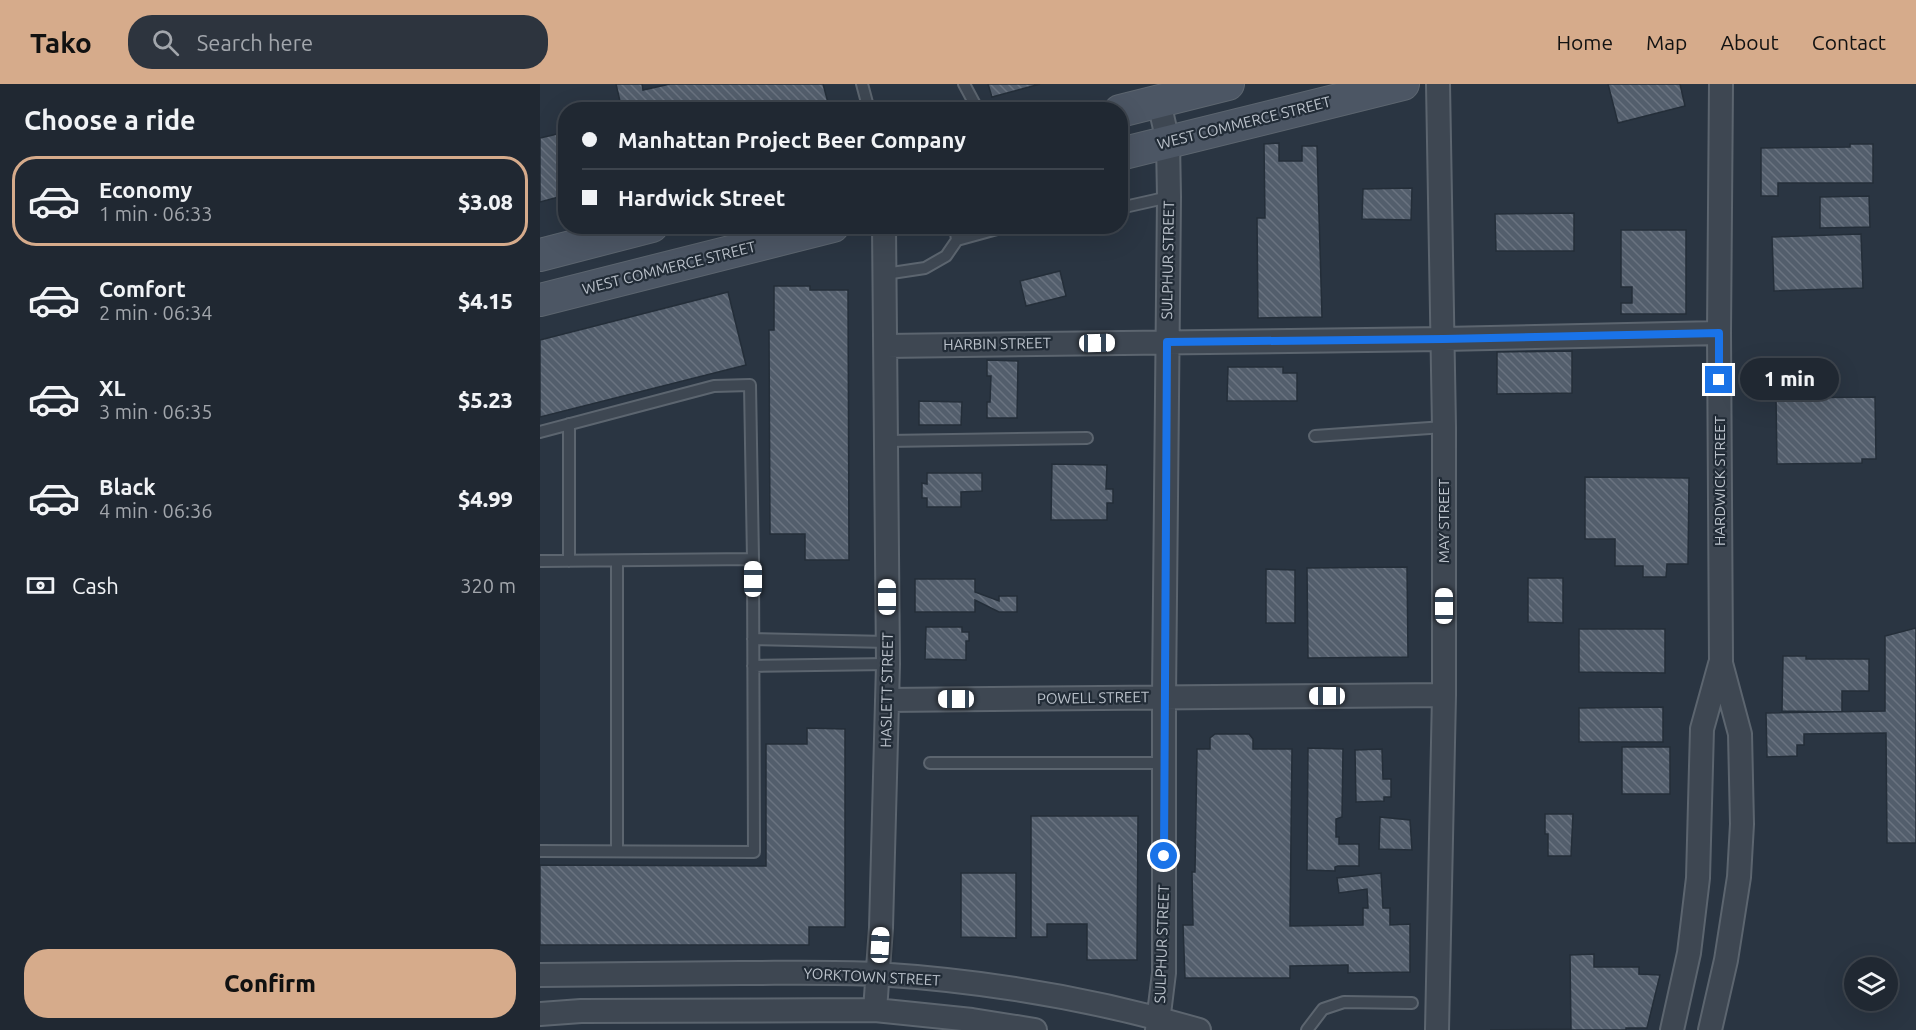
<!DOCTYPE html>
<meta charset="utf-8">
<style>
:root{--surface:#202832;--page:#2d343e;--text:#f1f3f6;--muted:#a2a6ac;--line:#3d444d;--accent:#d6ab8b}
body{margin:0;font-family:Ubuntu,sans-serif;background:var(--page);color:var(--text);height:100vh;display:flex;flex-direction:column;font-size:22px;white-space:nowrap}
*{box-sizing:border-box;margin:0}
p{font-size:20px;color:var(--muted)}
.icon{flex:none;width:33px;height:33px;fill:none;stroke:currentColor;stroke-width:2;stroke-linecap:round;stroke-linejoin:round}
.map{position:relative;flex:1;overflow:hidden}
.sheet{display:flex;flex-direction:column;background:var(--surface);width:540px}
.sheet>*{flex:none}
.hud{position:absolute;left:18px;top:18px;width:570px;height:132px;border-radius:24px;box-shadow:0 6px 24px #0002,0 0 0 2px var(--line);display:grid;align-content:center;height:132px;padding:0 24px;background:var(--surface)}
.buttons{position:absolute;left:1304px;top:873px;display:grid;gap:12px}
.buttons a{display:grid;place-items:center;width:54px;height:54px;border-radius:50%;background:var(--surface);box-shadow:0 6px 24px #0002,0 0 0 2px var(--line);font-size:30px}
.end{position:absolute;width:27px;height:27px;margin:-14px;border:8px solid #1a73e8;background:#fff;box-shadow:0 0 0 3px #fff}
.from{border-radius:50%}
.bubble{position:absolute;height:42px;border-radius:21px;background:var(--surface);box-shadow:0 6px 24px #0002,0 0 0 2px var(--line);font-size:20px;font-weight:800;line-height:42px;text-align:center}
.car{position:absolute;width:18px;height:36px;margin:-18px -9px;border-radius:8px;box-shadow:0 0 4px 2px #0007;background:linear-gradient(#fff 24%,#345 0 40%,#fff 0 76%,#345 0 86%,#fff 0)}
.hud b{display:flex;align-items:center;gap:21px;height:57px;font-size:22px}
.hud b+b{border-top:2px solid var(--line)}
.hud i{width:15px;height:15px;background:var(--text)}
ul{padding:0;list-style:none}
li{display:flex;align-items:center;gap:18px;height:90px;margin:0 12px 9px;padding:0 12px;border:3px solid transparent;border-radius:24px}
li div{flex:1}
li b{display:block;font-size:22px}
li em{font-style:normal;font-weight:800}
li.current{border-color:var(--accent)}
li>.icon{width:54px;height:54px;stroke-width:1.5}
h2{padding:0 24px;font-size:27px;line-height:72px}
.pay{display:flex;align-items:center;gap:15px;height:66px;padding:0 24px;font-size:22px}
.pay p{margin-inline-start:auto}
.button{display:flex;gap:12px;margin-top:auto;padding:12px 24px}
.button a{flex:1;height:69px;border-radius:24px;background:var(--accent);color:#111;font-size:24px;font-weight:800;line-height:69px;text-align:center}
header{display:flex;align-items:center;gap:36px;box-sizing:border-box;height:84px;padding:0 30px;background:var(--accent);color:#111}
header strong{font-size:28px}
nav{display:flex;gap:33px;margin-inline-start:auto;font-size:21px}
.search{width:420px;height:54px;background:var(--page);display:flex;align-items:center;gap:15px;box-sizing:border-box;padding:0 21px;border-radius:24px;color:var(--muted);font-size:22px}
main{display:flex;flex:1;min-height:0}
.map>svg:first-child{display:block}
.building{fill:url(#building-back-hatch);stroke:#242e39;stroke-width:1.5}
.lines{fill:none;stroke-linecap:round;stroke-linejoin:round}
.service-casing{stroke:#5c656f;stroke-width:14}
.minor-casing{stroke:#5c656f;stroke-width:26}
.secondary-casing{stroke:#5c656f;stroke-width:34}
.service{stroke:#3e4752;stroke-width:10}
.minor{stroke:#3e4752;stroke-width:22}
.secondary{stroke:#4c5664;stroke-width:32}
.route{stroke:#1a73e8;stroke-width:8}
.labels{text-anchor:middle;stroke-width:4.5;stroke-linejoin:round;paint-order:stroke}
.street-label{font-size:15px;fill:#bbc2cb;stroke:#222c37}
</style>
<header>
<strong>Tako</strong>
<div class="search"><svg class="icon" aria-label="search" viewBox="0 0 24 24"><circle cx="10" cy="10" r="6"/><path d="M15 15l6 6"/></svg>Search here</div>
<nav><a>Home</a><a>Map</a><a>About</a><a>Contact</a></nav>
</header>
<main>
<section class="sheet">
<h2>Choose a ride</h2>
<ul>
<li class="current"><svg class="icon" aria-label="car" viewBox="0 0 24 24"><path d="M5 17H2v-5l4-1 3-4h7l3 4 3 1v5h-3M9 17h6M6 11h13"/><circle cx="7" cy="17" r="2"/><circle cx="17" cy="17" r="2"/></svg><div><b>Economy</b><p>1 min · 06:33</p></div><em>$3.08</em></li>
<li><svg class="icon" aria-label="car" viewBox="0 0 24 24"><path d="M5 17H2v-5l4-1 3-4h7l3 4 3 1v5h-3M9 17h6M6 11h13"/><circle cx="7" cy="17" r="2"/><circle cx="17" cy="17" r="2"/></svg><div><b>Comfort</b><p>2 min · 06:34</p></div><em>$4.15</em></li>
<li><svg class="icon" aria-label="car" viewBox="0 0 24 24"><path d="M5 17H2v-5l4-1 3-4h7l3 4 3 1v5h-3M9 17h6M6 11h13"/><circle cx="7" cy="17" r="2"/><circle cx="17" cy="17" r="2"/></svg><div><b>XL</b><p>3 min · 06:35</p></div><em>$5.23</em></li>
<li><svg class="icon" aria-label="car" viewBox="0 0 24 24"><path d="M5 17H2v-5l4-1 3-4h7l3 4 3 1v5h-3M9 17h6M6 11h13"/><circle cx="7" cy="17" r="2"/><circle cx="17" cy="17" r="2"/></svg><div><b>Black</b><p>4 min · 06:36</p></div><em>$4.99</em></li>
</ul>
<div class="pay"><svg class="icon" aria-label="cash" viewBox="0 0 24 24"><path d="M3 7h18v10H3z"/><circle cx="12" cy="12" r="2"/></svg>Cash<p>320 m</p></div>
<div class="button"><a>Confirm</a></div>
</section>
<div class="map">
<svg width="1376" height="946" viewBox="0 0 1376 946">
<defs>
<pattern id="building-back-hatch" width="6" height="6" patternUnits="userSpaceOnUse" patternTransform="scale(1.5)"><rect width="6" height="6" fill="#535e6c"/><path d="M-1 5l2 2M0 0l6 6M5-1l2 2" fill="none" stroke="#6a7380"/></pattern>
</defs>
<rect width="100%" height="100%" fill="#2a3542"/>
<!-- building -->
<path class="building" d="M76,0H102L103,6L130,0H283L290,26H82Z
M448,0H500L452,13Z
M1068,0H1140L1145,22L1078,39Z
M26,48V111L0,118V54Z
M739,59V77H762V62H777L782,233L718,234L717,134H725L724,60Z
M1310,60H1333V99H1238V112H1221V64L1310,63Z
M872,104L871,136L822,135L823,105Z
M1329,112L1330,143L1280,144V113Z
M1034,129V167H956L955,130Z
M1081,146H1146V230H1081V219H1092V203H1081Z
M1321,150L1323,204L1234,207L1232,153Z
M520,187L526,212L486,222L480,197Z
M234,202H270V206H308L309,476H265V450H230L229,246H234Z
M188,208L206,281L0,333V256Z
M1032,267V309L957,310V268Z
M447,276L478,277L477,334H447V318H450L451,292H447Z
M688,283H743V289H757V317H687Z
M1335,313L1336,375H1322V379L1237,380L1236,314Z
M379,317L422,318L421,341H379Z
M512,380L567,381L566,405H573V419H567V436H511Z
M387,389H442V407L421,408V423H387V414H382V399L387,400Z
M1045,393L1149,394L1148,480H1127L1126,493H1103V482H1075V455H1045Z
M867,483L868,573L768,574L767,484Z
M726,485L755,486V539H726Z
M988,494H1023V539L988,538Z
M375,495H435V508L459,517V512H477V528H459L435,516V528H375Z
M386,543H422V548H429V557H426V576L385,575Z
M1376,544V759H1347L1346,649L1264,650V661H1257V672L1227,673L1226,629L1345,627V552Z
M1039,545H1125V589L1039,588Z
M1243,572H1266V575H1329V607H1302V628L1242,627Z
M1123,623V658H1039V624Z
M267,644L305,645V843H269V861H0V781L226,782V660H267Z
M675,650H709L713,655V665H752L750,842L823,841V824H828L827,805L799,809L797,794L841,789L843,824H850V841L870,840V888L808,889V881L750,882V894H645L643,841H653L652,788H655L657,665H670V654Z
M1082,663H1130V710H1082Z
M768,664L803,665L802,733L796,735V753H799V760H819V782H798L795,783V787L767,786Z
M842,665L843,695H851V713H844V717L816,718L815,666Z
M1005,730H1033L1031,772H1008V750H1005Z
M491,732H598L597,876H547V840H507V853H491Z
M840,733L870,736L872,766L839,765Z
M421,789H476V854L421,853Z
M1054,870V883H1099V890L1120,891L1107,944H1086V946H950L1031,945L1030,871Z"/>
<g class="lines">
<defs>
<path id="service" d="M322,0L329,26
M424,0L438,26
M580,124L629,113
M415,142L417,156L468,142
M345,190L385,184L406,172L417,156
M29,340V477
M0,348L174,302L210,301L213,475
M775,352L904,343
M347,357L547,354
M0,477L213,475L214,768L0,767
M77,477V767
M213,555L348,558
M213,582L348,580
M390,679H624
M767,946L783,925L804,918L872,919"/>
<path id="minor" d="M346,262L903,255L1179,249
M347,616L904,611
M0,891C67,890 134,890 200,889C246,889 291,888 337,890C446,897 555,915 659,946
M335,926L341,844L348,580L344,142
M0,930L41,927L335,926L432,936L495,946
M617,946L624,889V613L629,113L628,58L619,18
M897,946L904,611V343L898,0
M1132,946L1149,869L1158,794L1162,645L1180,580
M1170,946L1186,876L1199,793L1202,740L1200,650L1181,579L1179,249L1181,0"/>
<path id="secondary" d="M580,27L688,0
M580,70L863,0
M0,171L112,142
M0,216L293,142"/>
</defs>
<!-- service casing -->
<use href="#service" class="service-casing"/>
<!-- minor casing -->
<use href="#minor" class="minor-casing"/>
<!-- secondary casing -->
<use href="#secondary" class="secondary-casing"/>
<!-- service -->
<use href="#service" class="service"/>
<!-- minor -->
<use href="#minor" class="minor"/>
<!-- secondary -->
<use href="#secondary" class="secondary"/>
</g>
<g class="lines">
<!-- route -->
<path class="route" d="M624,772L627,258L903,255L1179,249V296"/>
</g>
<g class="labels">
<!-- street labels -->
<g class="street-label">
<text transform="translate(704 39) rotate(-14)" y="5">WEST COMMERCE STREET</text>
<text transform="translate(628 176) rotate(-89)" y="5">SULPHUR STREET</text>
<text transform="translate(129 184) rotate(-14)" y="5">WEST COMMERCE STREET</text>
<text transform="translate(457 260) rotate(-1)" y="5">HARBIN STREET</text>
<text transform="translate(1180 397) rotate(-90)" y="5">HARDWICK STREET</text>
<text transform="translate(904 437) rotate(-90)" y="5">MAY STREET</text>
<text transform="translate(347 606) rotate(-89)" y="5">HASLETT STREET</text>
<text transform="translate(553 614) rotate(-1)" y="5">POWELL STREET</text>
<text transform="translate(622 860) rotate(-88)" y="5">SULPHUR STREET</text>
<text transform="translate(332 893) rotate(3)" y="5">YORKTOWN STREET</text>
</g>
</g>
</svg>
<div class="buttons">
<a><svg class="icon" aria-label="layers" viewBox="0 0 24 24"><path d="M12 4l9 5-9 5-9-5zM3 14l9 5 9-5"/></svg></a>
</div>
<i class="end from" style="left:624px;top:772px"></i>
<i class="end" style="left:1179px;top:296px"></i>
<div class="bubble" style="left:1200px;top:274px;width:99px">1 min</div>
<i class="car" style="left:557px;top:259px;rotate:89deg"></i>
<i class="car" style="left:213px;top:495px;rotate:0deg"></i>
<i class="car" style="left:347px;top:513px;rotate:0deg"></i>
<i class="car" style="left:904px;top:522px;rotate:0deg"></i>
<i class="car" style="left:787px;top:612px;rotate:270deg"></i>
<i class="car" style="left:416px;top:615px;rotate:270deg"></i>
<i class="car" style="left:340px;top:861px;rotate:3deg"></i>
<div class="hud">
<b><i class="from"></i>Manhattan Project Beer Company</b>
<b><i></i>Hardwick Street</b>
</div>
</div>
</main>
